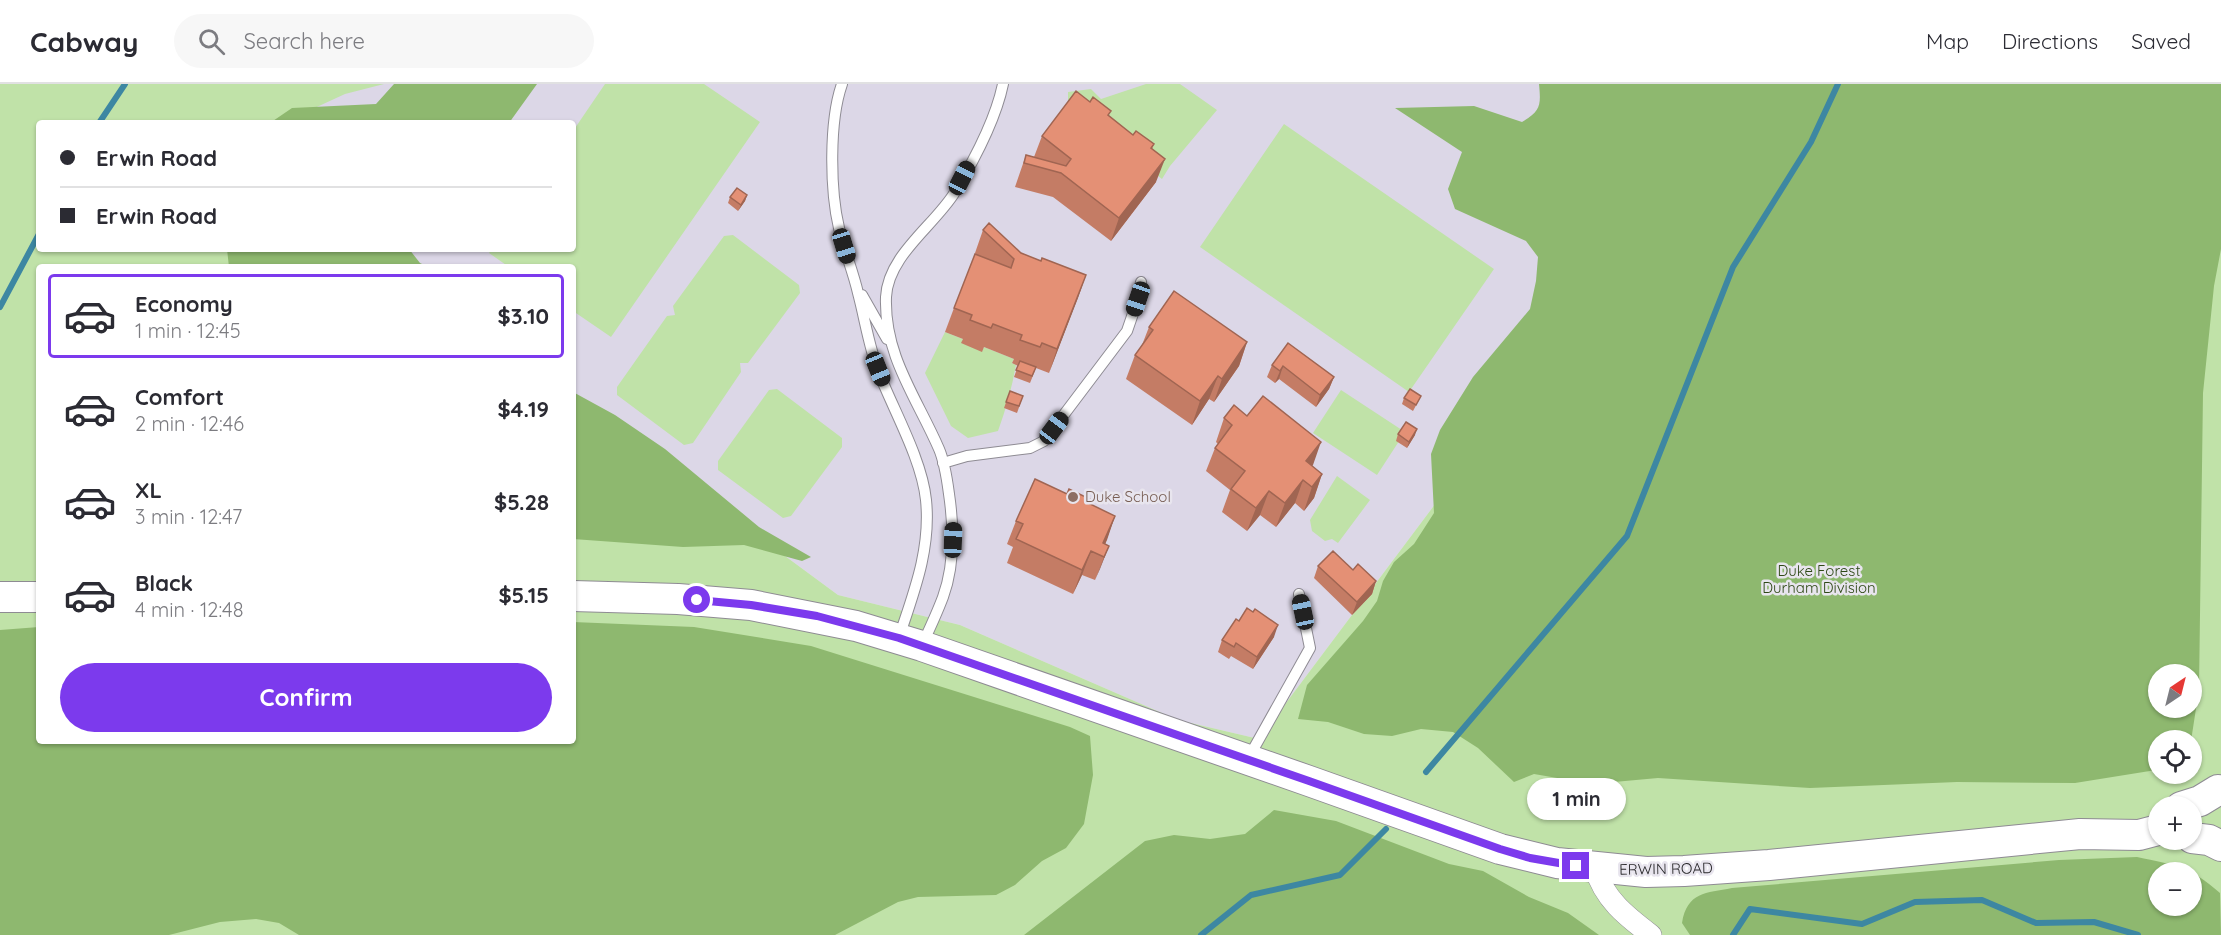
<!DOCTYPE html>
<meta charset="utf-8">
<style>
:root{--surface:#fff;--page:#f7f7f7;--text:#2b2b33;--muted:#7c7c81;--line:#e1e1e2;--accent:#7c3aed}
body{margin:0;font-family:Quicksand,sans-serif;background:var(--page);color:var(--text);height:100vh;display:flex;flex-direction:column;font-size:22px;white-space:nowrap}
*{box-sizing:border-box;margin:0}
p{font-size:20px;color:var(--muted)}
.icon{flex:none;width:33px;height:33px;fill:none;stroke:currentColor;stroke-width:2;stroke-linecap:round;stroke-linejoin:round}
.map{position:relative;flex:1;overflow:hidden}
.side{position:absolute;left:36px;top:180px;width:540px;height:480px;display:flex;flex-direction:column;background:var(--surface);border-radius:6px;box-shadow:0 2px 4px #0004}
.side>*{flex:none}
.guide{position:absolute;left:36px;top:36px;width:540px;height:132px;border-radius:6px;box-shadow:0 2px 4px #0004;display:grid;align-content:center;height:132px;padding:0 24px;background:var(--surface)}
.needle{width:39px;rotate:35deg}
.fabs{position:absolute;left:2148px;top:580px;display:grid;gap:12px}
.fabs a{display:grid;place-items:center;width:54px;height:54px;border-radius:50%;background:var(--surface);box-shadow:0 2px 4px #0004;font-size:30px}
.end{position:absolute;width:27px;height:27px;margin:-14px;border:8px solid #7c3aed;background:#fff;box-shadow:0 0 0 3px #fff}
.from{border-radius:50%}
.bubble{position:absolute;height:42px;border-radius:21px;background:var(--surface);box-shadow:0 2px 4px #0004;font-size:20px;font-weight:700;line-height:42px;text-align:center}
.car{position:absolute;width:18px;height:36px;margin:-18px -9px;border-radius:8px;box-shadow:0 0 4px 2px #0007;background:linear-gradient(#222 24%,#8ab4d8 0 40%,#222 0 76%,#8ab4d8 0 86%,#222 0)}
.guide b{display:flex;align-items:center;gap:21px;height:57px;font-size:22px}
.guide b+b{border-top:2px solid var(--line)}
.guide i{width:15px;height:15px;background:var(--text)}
ul{padding:10px 0 0;list-style:none}
li{display:flex;align-items:center;gap:18px;height:84px;margin:0 12px 9px;padding:0 12px;border:3px solid transparent;border-radius:6px}
li div{flex:1}
li b{display:block;font-size:22px}
li em{font-style:normal;font-weight:700}
li.current{border-color:var(--accent)}
li>.icon{width:54px;height:54px;stroke-width:1.5}
.primary-button{display:flex;gap:12px;margin-top:auto;padding:12px 24px}
.primary-button a{flex:1;height:69px;border-radius:36px;background:var(--accent);color:#fff;font-size:24px;font-weight:700;line-height:69px;text-align:center}
header{display:flex;align-items:center;gap:36px;box-sizing:border-box;height:84px;padding:0 30px;background:var(--surface);border-bottom:2px solid var(--line)}
header strong{font-size:28px}
nav{display:flex;gap:33px;margin-inline-start:auto;font-size:21px}
.search{width:420px;height:54px;background:var(--page);display:flex;align-items:center;gap:15px;box-sizing:border-box;padding:0 21px;border-radius:33px;color:var(--muted);font-size:22px}
.map>svg:first-child{display:block}
.built{fill:#dcd7e7}
.green{fill:#c0e2a8;fill-rule:evenodd}
.forest{fill:#8eb86f;fill-rule:evenodd}
.lines{fill:none;stroke-linecap:round;stroke-linejoin:round}
.stream{stroke:#3d87a2;stroke-width:6}
.service-casing{stroke:#8e8b93;stroke-width:12}
.minor-casing{stroke:#8e8b93;stroke-width:22}
.secondary-casing{stroke:#8e8b93;stroke-width:32}
.service{stroke:#fff;stroke-width:10}
.minor{stroke:#fff;stroke-width:21}
.secondary{stroke:#fff;stroke-width:30}
.wall{fill:#c47c65}
.shaded-wall{fill:#a06552}
.building{fill:#e49075;stroke:#a06552;stroke-width:1.5}
.route{stroke:#7c3aed;stroke-width:8}
.education-dot{fill:#8d6e63;stroke:#e8e5ee;stroke-width:2}
.labels{text-anchor:middle;stroke-width:5;stroke-linejoin:round;paint-order:stroke}
.education-label{font-size:15px;fill:#785e54;stroke:#e8e5ee;text-anchor:start}
.park-label{font-size:15px;fill:#2e4916;stroke:#e8e5ee}
.street-label{font-size:15px;fill:#28272a;stroke:#e8e5ee}
</style>
<header>
<strong>Cabway</strong>
<div class="search"><svg class="icon" aria-label="search" viewBox="0 0 24 24"><circle cx="10" cy="10" r="6"/><path d="M15 15l6 6"/></svg>Search here</div>
<nav><a>Map</a><a>Directions</a><a>Saved</a></nav>
</header>
<div class="map">
<svg width="2221" height="851" viewBox="0 0 2221 851">
<rect width="100%" height="100%" fill="#e8e5ee"/>
<!-- built -->
<path class="built" d="M146,0H1750L1259,655L1178,636L960,541L838,511L573,316V183H394L369,165H573V39H199Z"/>
<!-- green -->
<path class="green" d="M0,0H384L345,10L282,39H39V165H369L394,183H39V657H573V316L838,511L960,541L1178,636L1259,655L1750,0H2221V851H0ZM2158,591H2192V624H2158ZM2158,657H2192V690H2158ZM2158,723H2192V756H2158ZM2158,789H2192V822H2158Z
M605,0H704L760,38L611,253L573,227V183H509L489,169L492,165H573V47Z
M1146,0H1180L1217,26L1170,82L1162,95L1068,22V8L1091,5L1101,15Z
M1284,40L1494,185L1409,308L1200,163Z
M733,151L799,201L800,209L748,279H740L741,288L693,359L684,361L617,311V303L667,232L675,231L673,222L724,152Z
M945,248L963,255L962,259L982,267L984,263L1014,275L1012,279L1016,281C1012,303 1006,325 998,347L968,354L951,342L925,289Z
M777,305L842,354V363L791,432L783,434L718,386V377L769,306Z
M1341,306L1405,348L1377,391L1313,349Z
M1337,392L1370,416L1338,459L1332,455L1325,457L1312,447L1310,436Z"/>
<!-- forest -->
<path class="forest" d="M394,0H537L509,39H270L292,24L376,20Z
M1539,0H2221V165L2214,202L2203,309L2199,605L2191,657H2158V685L2156,686L2075,699L1957,698L1810,704L1658,694L1592,700L1534,690L1514,698L1478,664L1453,648L1421,645L1392,652L1364,650L1328,638L1298,635L1307,601L1363,537L1377,517L1383,497L1394,478L1414,460L1434,429L1431,370L1440,346L1473,293L1530,225L1536,197L1538,173L1526,157L1455,125L1448,105L1462,68L1395,24L1474,22L1522,38C1541,27 1541,21 1539,0ZM2158,591H2192V624H2158Z
M227,165H409L420,179L428,183H229Z
M573,308L615,331L665,365L759,443L811,473L802,477L744,461L683,463L573,455Z
M573,538L694,543L811,562L1070,643L1090,652L1093,691L1084,740L1066,764L1042,777L1015,801L996,811L918,813L898,818L835,851H299L279,839L256,835L220,838L169,851H0V546L39,543V657H573Z
M1274,726L1336,737L1449,780L1483,787L1529,813L1568,829L1599,851H1024L1145,757L1174,751L1210,755L1245,750Z
M2137,773C2175,781 2189,782 2220,809L2221,851H1690L1682,839C1687,808 1706,809 1732,804L2059,776ZM2158,789H2192V822H2158Z"/>
<g class="lines">
<!-- stream -->
<path class="stream" d="M99,39L125,0
M0,223L39,150
M1426,688L1627,452L1733,183L1811,58L1838,0
M1201,851L1251,811L1340,791L1386,745
M1733,851L1750,825L1862,840L1915,818L1982,816L2036,839L2094,838L2138,851"/>
<defs>
<path id="service" d="M842,0C829,37 830,106 839,144C844,166 853,187 858,209C865,235 869,264 879,289C894,327 922,376 926,416C931,465 914,508 899,553
M862,211L887,255
M943,379L967,372L1030,364L1044,357L1127,247L1138,215L1141,198
M923,559C930,544 937,529 943,513C955,480 954,444 949,410C947,395 945,379 939,365C917,314 884,272 886,213C888,171 935,141 955,108C973,78 996,34 1003,0
M1249,673L1310,564L1299,510"/>
<path id="minor" d="M1595,784C1604,815 1626,832 1651,851"/>
<path id="secondary" d="M573,512L678,515L751,521L856,542L922,562L1309,697L1500,765L1557,779L1646,788L1684,787L1769,781L2080,750L2139,751L2158,746
M0,513H39
M2181,723L2200,717L2218,706
M2192,754L2209,756L2221,762"/>
</defs>
<!-- service casing -->
<use href="#service" class="service-casing"/>
<!-- minor casing -->
<use href="#minor" class="minor-casing"/>
<!-- secondary casing -->
<use href="#secondary" class="secondary-casing"/>
<!-- service -->
<use href="#service" class="service"/>
<!-- minor -->
<use href="#minor" class="minor"/>
<!-- secondary -->
<use href="#secondary" class="secondary"/>
</g>
<!-- wall -->
<path class="wall" d="M1109,32L1133,51L1154,60L1152,65L1156,98L1111,157L1053,113L1015,103L1026,71L1034,73L1042,52Z
M747,111L745,117L738,127L728,119L730,113Z
M983,146L1021,169L1041,177L1086,191L1049,289L1036,284L1030,299L1014,293L1018,282L1012,279L1014,275L984,263L982,268L961,259L963,255L945,248L954,224L976,171L975,169Z
M1149,243L1247,258L1239,282L1214,318L1209,315L1192,341L1126,295L1135,271L1142,261Z
M1288,259L1334,293L1329,305L1316,323L1279,295L1275,299L1267,293L1272,281Z
M1010,307L1023,312L1017,329L1004,324Z
M1421,312L1413,327L1402,320L1404,314Z
M1224,334L1312,382L1322,390L1314,414L1304,427L1295,419L1276,443L1260,431L1247,447L1222,428L1230,406L1206,387L1215,364L1218,360L1216,358Z
M1398,350L1415,351L1407,364L1396,357Z
M1090,421L1115,432L1105,460L1109,462L1095,496L1082,491L1073,510L1007,479L1013,463L1007,460L1016,437Z
M1318,482L1353,486L1376,497L1372,510L1352,531L1314,494Z
M1274,553L1253,585L1231,572L1229,575L1218,568L1222,556Z"/>
<!-- shaded-wall -->
<path class="shaded-wall" d="M1165,75L1156,98L1111,157L1119,134Z
M747,111L745,117L738,127L741,121Z
M1086,191L1078,214L1049,289L1057,265Z
M1247,258L1239,282L1214,318L1222,295Z
M1283,282L1279,295L1275,299L1280,287Z
M1218,292L1209,315L1192,341L1200,317Z
M1334,293L1329,305L1316,323L1320,311Z
M1417,345L1415,351L1407,364L1409,358Z
M1321,358L1313,381L1297,401L1306,377Z
M1322,390L1314,414L1304,427L1312,403Z
M1303,396L1295,419L1276,443L1285,419Z
M1269,407L1260,431L1247,447L1256,424Z
M1115,432L1107,456L1100,471L1103,459Z
M1109,462L1100,485L1095,496L1104,473Z
M1091,467L1082,491L1073,510L1082,486Z
M1376,497L1372,510L1352,531L1357,518Z
M1278,541L1274,553L1253,585L1257,573Z"/>
<!-- building -->
<path class="building" d="M1076,7L1090,18L1093,13L1111,27L1108,31L1133,51L1136,47L1154,60L1151,64L1165,75L1119,134L1061,89L1024,79L1026,71L1066,82L1071,75L1042,52Z
M737,104L747,111L741,121L730,113Z
M989,139L1021,169L1041,177L1042,174L1086,191L1057,265L1042,259L1040,263L1020,256L1022,251L993,240L991,244L970,236L972,231L954,224L975,170L1011,184L1014,175L983,146Z
M1174,207L1247,258L1222,295L1218,292L1200,317L1135,271L1153,246L1149,243Z
M1288,259L1334,293L1320,311L1283,282L1280,287L1272,281Z
M1020,277L1036,283L1032,292L1016,286Z
M1410,305L1421,312L1416,321L1404,314Z
M1010,307L1023,312L1019,322L1006,318Z
M1263,312L1321,358L1306,377L1322,390L1312,403L1303,396L1285,419L1269,407L1256,424L1231,405L1245,387L1215,364L1232,341L1224,334L1234,321L1247,332Z
M1406,338L1417,345L1409,358L1398,350Z
M1035,395L1067,410L1069,405L1092,416L1090,420L1115,432L1103,459L1109,462L1104,473L1091,467L1082,486L1016,455L1023,440L1016,437Z
M1333,467L1353,486L1358,480L1376,497L1357,518L1318,482Z
M1247,524L1253,528L1255,525L1278,541L1257,573L1236,559L1234,563L1222,556L1236,535L1239,537Z"/>
<g class="lines">
<!-- route -->
<path class="route" d="M697,516L751,521L817,532L899,554L1309,697L1500,765L1530,774L1576,782"/>
</g>
<!-- markers -->
<circle class="education-dot" cx="1073" cy="413" r="6"/>
<g class="labels">
<!-- education labels -->
<g class="education-label">
<text x="1085" y="418">Duke School</text>
</g>
<!-- park labels -->
<g class="park-label">
<text x="1819" y="492">Duke Forest<tspan x="1819" dy="17">Durham Division</tspan></text>
</g>
<!-- street labels -->
<g class="street-label">
<text transform="translate(1666 785) rotate(-1)" y="5">ERWIN ROAD</text>
</g>
</g>
</svg>
<div class="fabs">
<a><svg class="needle" viewBox="-14 -14 28 28"><path d="M0-13l5 13h-10z" fill="#e53935"/><path d="M0 13l5-13h-10z" fill="#7c7c81"/></svg></a>
<a><svg class="icon" aria-label="locate" viewBox="0 0 24 24"><circle cx="12" cy="12" r="6"/><path d="M12 2v4M12 18v4M2 12h4M18 12h4"/></svg></a>
<a>+</a>
<a>−</a>
</div>
<i class="end from" style="left:697px;top:516px"></i>
<i class="end" style="left:1576px;top:782px"></i>
<div class="bubble" style="left:1527px;top:694px;width:99px">1 min</div>
<i class="car" style="left:962px;top:94px;rotate:27deg"></i>
<i class="car" style="left:844px;top:162px;rotate:163deg"></i>
<i class="car" style="left:1138px;top:215px;rotate:199deg"></i>
<i class="car" style="left:878px;top:285px;rotate:158deg"></i>
<i class="car" style="left:1054px;top:344px;rotate:37deg"></i>
<i class="car" style="left:953px;top:456px;rotate:2deg"></i>
<i class="car" style="left:1303px;top:528px;rotate:348deg"></i>
<div class="guide">
<b><i class="from"></i>Erwin Road</b>
<b><i></i>Erwin Road</b>
</div>
<section class="side">
<ul>
<li class="current"><svg class="icon" aria-label="car" viewBox="0 0 24 24"><path d="M5 17H2v-5l4-1 3-4h7l3 4 3 1v5h-3M9 17h6M6 11h13"/><circle cx="7" cy="17" r="2"/><circle cx="17" cy="17" r="2"/></svg><div><b>Economy</b><p>1 min · 12:45</p></div><em>$3.10</em></li>
<li><svg class="icon" aria-label="car" viewBox="0 0 24 24"><path d="M5 17H2v-5l4-1 3-4h7l3 4 3 1v5h-3M9 17h6M6 11h13"/><circle cx="7" cy="17" r="2"/><circle cx="17" cy="17" r="2"/></svg><div><b>Comfort</b><p>2 min · 12:46</p></div><em>$4.19</em></li>
<li><svg class="icon" aria-label="car" viewBox="0 0 24 24"><path d="M5 17H2v-5l4-1 3-4h7l3 4 3 1v5h-3M9 17h6M6 11h13"/><circle cx="7" cy="17" r="2"/><circle cx="17" cy="17" r="2"/></svg><div><b>XL</b><p>3 min · 12:47</p></div><em>$5.28</em></li>
<li><svg class="icon" aria-label="car" viewBox="0 0 24 24"><path d="M5 17H2v-5l4-1 3-4h7l3 4 3 1v5h-3M9 17h6M6 11h13"/><circle cx="7" cy="17" r="2"/><circle cx="17" cy="17" r="2"/></svg><div><b>Black</b><p>4 min · 12:48</p></div><em>$5.15</em></li>
</ul>
<div class="primary-button"><a>Confirm</a></div>
</section>
</div>
